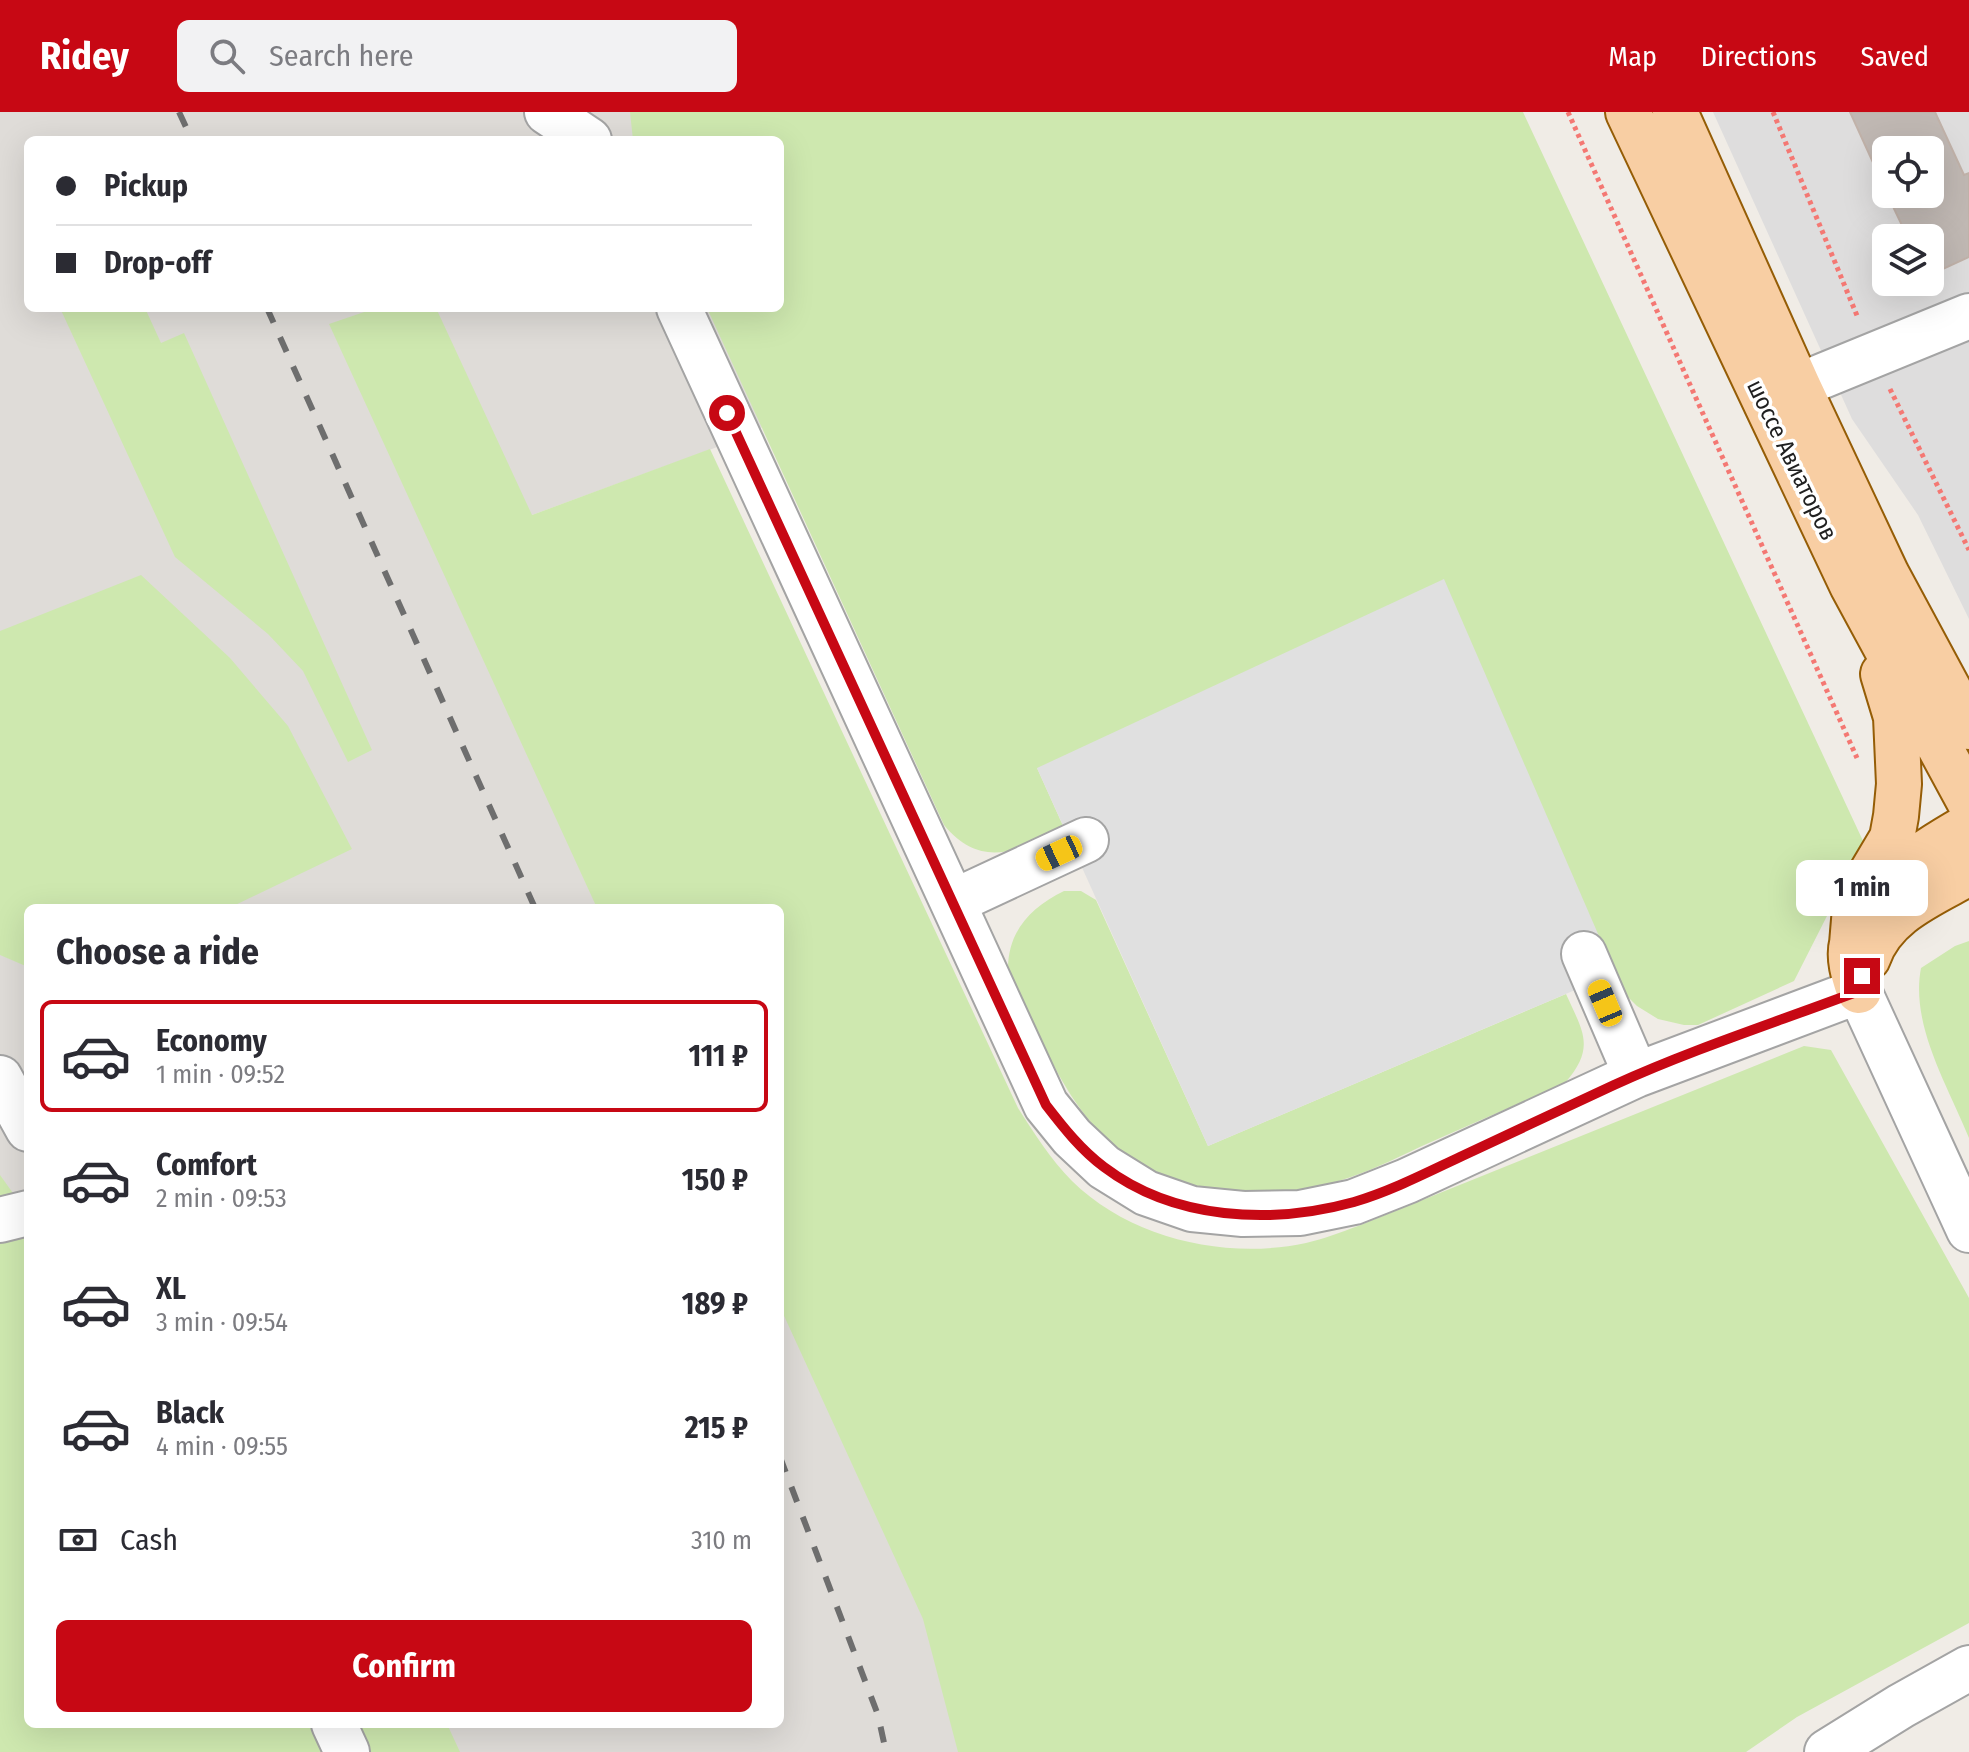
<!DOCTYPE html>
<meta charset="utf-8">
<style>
:root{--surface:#fff;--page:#f2f2f3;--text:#2b2b33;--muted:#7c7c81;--line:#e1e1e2;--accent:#c70814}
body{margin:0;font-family:"Fira Sans Condensed",sans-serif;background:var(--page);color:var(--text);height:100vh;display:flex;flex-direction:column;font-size:30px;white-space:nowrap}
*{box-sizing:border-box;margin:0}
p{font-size:26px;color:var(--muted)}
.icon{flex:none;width:44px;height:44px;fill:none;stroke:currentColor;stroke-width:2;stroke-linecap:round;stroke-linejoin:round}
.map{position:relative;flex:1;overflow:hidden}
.details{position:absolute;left:24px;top:792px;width:760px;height:824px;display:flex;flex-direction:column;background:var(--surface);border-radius:12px;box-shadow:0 8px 32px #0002}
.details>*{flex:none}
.guide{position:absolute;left:24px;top:24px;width:760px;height:176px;border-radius:12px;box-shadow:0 8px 32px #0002;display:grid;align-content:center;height:176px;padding:0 32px;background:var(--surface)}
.fabs{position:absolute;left:1872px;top:24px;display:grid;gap:16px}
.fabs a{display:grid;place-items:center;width:72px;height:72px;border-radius:12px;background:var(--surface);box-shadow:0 8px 32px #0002;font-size:40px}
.end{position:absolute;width:36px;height:36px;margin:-18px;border:10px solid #c70814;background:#fff;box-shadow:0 0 0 4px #fff}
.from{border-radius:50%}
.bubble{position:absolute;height:56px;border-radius:12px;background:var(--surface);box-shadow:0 8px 32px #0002;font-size:26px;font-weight:700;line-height:56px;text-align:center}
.car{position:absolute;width:24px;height:48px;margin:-24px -12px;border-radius:10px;box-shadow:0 0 6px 2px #0007;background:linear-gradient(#f5c518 24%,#345 0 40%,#f5c518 0 76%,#345 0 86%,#f5c518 0)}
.guide b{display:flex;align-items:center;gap:28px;height:76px;font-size:30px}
.guide b+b{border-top:2px solid var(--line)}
.guide i{width:20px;height:20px;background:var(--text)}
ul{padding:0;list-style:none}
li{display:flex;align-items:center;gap:24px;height:112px;margin:0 16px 12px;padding:0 16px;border:4px solid transparent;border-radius:12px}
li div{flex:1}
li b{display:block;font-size:30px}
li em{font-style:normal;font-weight:700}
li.selected{border-color:var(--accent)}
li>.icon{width:72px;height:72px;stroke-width:1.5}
h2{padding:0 32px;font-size:36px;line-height:96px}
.pay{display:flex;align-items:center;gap:20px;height:88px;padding:0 32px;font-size:30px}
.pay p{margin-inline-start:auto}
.action{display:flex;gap:16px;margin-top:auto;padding:16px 32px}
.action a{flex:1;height:92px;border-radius:12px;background:var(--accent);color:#fff;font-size:32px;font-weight:700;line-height:92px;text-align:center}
header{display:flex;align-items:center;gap:48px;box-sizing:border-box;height:112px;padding:0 40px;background:var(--accent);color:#fff}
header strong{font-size:38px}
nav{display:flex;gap:44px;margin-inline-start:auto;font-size:28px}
.search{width:560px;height:72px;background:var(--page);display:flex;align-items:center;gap:20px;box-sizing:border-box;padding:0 28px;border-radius:12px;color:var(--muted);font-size:30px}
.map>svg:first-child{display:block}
.residential{fill:#dedddd;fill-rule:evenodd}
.airport{fill:#dfdcd8;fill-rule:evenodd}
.grass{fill:#cee8af}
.parking{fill:#e0e0e0}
.building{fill:#c0b8b3;stroke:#c1b2a9;stroke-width:2}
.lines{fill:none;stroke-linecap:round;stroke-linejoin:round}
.minor-casing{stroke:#a4a4a4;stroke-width:48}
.major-casing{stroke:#955d06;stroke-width:48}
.path{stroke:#f47873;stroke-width:5;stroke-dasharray:4 4;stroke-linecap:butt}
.minor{stroke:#fff;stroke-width:44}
.major{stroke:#f8cea3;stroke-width:44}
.rail{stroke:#6e6e6e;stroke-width:6;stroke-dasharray:16 16;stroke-linecap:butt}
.route{stroke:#c70814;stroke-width:10}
.labels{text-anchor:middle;stroke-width:7;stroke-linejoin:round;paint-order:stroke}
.street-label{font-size:24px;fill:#202020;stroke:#fff}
</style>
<header>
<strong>Ridey</strong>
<div class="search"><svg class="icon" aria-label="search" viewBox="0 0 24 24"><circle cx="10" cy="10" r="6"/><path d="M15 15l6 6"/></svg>Search here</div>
<nav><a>Map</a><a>Directions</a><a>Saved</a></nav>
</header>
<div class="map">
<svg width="1969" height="1640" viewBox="0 0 1969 1640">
<rect width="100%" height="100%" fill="#f0ece6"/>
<!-- residential -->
<path class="residential" d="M1713,0H1969V507L1918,403L1852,307ZM1886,38H1930V82H1886ZM1886,126H1930V170H1886Z"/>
<!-- airport -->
<path class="airport" d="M0,0H980L774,309L739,327L532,403L630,796H28V1612H780V1125L1015,1640H0ZM28,28H780V196H28Z"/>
<!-- grass -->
<path class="grass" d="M630,0H1523L1864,731L1794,869L1698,913H1684L1658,907L1637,894L1627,884L1615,861L1037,656L1064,716C1020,738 982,759 944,713L707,196H780V28H633Z
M60,196H145L161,231L184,221L372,638L348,650L303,559L268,522L175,445Z
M376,196H436L532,403L710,337L1018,996C1034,1021 1051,1048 1072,1069C1131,1127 1226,1148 1306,1131C1324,1127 1341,1120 1358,1114L1804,934L1831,938L1969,1186V1511L1797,1605L1746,1640H958L923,1507L780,1195V796H597L329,212Z
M141,463L230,546L288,614L352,737L229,796H28V855L0,843V519Z
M1064,779H1081L1096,788L1208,1034L1566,882C1583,920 1596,935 1565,971C1520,991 1476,1010 1431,1030C1404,1042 1376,1057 1348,1066C1259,1095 1162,1089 1096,1016C1056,972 1034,910 1008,857C1008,819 1031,795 1064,779Z
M1969,829V1026C1948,974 1910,913 1921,856L1955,834Z
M0,1063L28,1102V1612H447L460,1640H0Z"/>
<!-- parking -->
<path class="parking" d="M1444,467L1615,861L1208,1034L1037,656Z"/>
<!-- building -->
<path class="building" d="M1850,0H1935L1964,63L1969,61V145L1930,163V126H1908L1887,82H1930V38H1886V79Z"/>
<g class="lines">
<defs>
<path id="minor" d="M547,0L589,28
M679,196L1046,993L1072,1025L1104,1055L1146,1081L1192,1097L1243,1102L1300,1101L1354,1090L1407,1069L1636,963L1859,879L1969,1118
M1798,274L1969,204
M953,790L1086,728
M1584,842L1636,963
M0,966L28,1017
M0,1108L28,1101
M334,1612L347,1640
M1827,1640L1901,1594L1969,1556"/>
<path id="major" d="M1628,0L1852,473L1969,689
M1675,0L1798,274L1887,463L1969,615
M1852,832L1855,796L1864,773L1892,726L1896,704L1899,672L1896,605L1883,562
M1868,846C1883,801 1930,783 1969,761
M1859,879C1854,864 1848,847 1852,831C1868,774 1921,741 1969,714"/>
</defs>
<!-- minor casing -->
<use href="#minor" class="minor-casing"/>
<!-- major casing -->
<use href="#major" class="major-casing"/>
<!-- path -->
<path class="path" d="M1568,0L1857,646
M1773,0L1858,206
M1890,277L1969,438"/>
<!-- minor -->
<use href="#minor" class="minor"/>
<!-- major -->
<use href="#major" class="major"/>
<!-- rail -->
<path class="rail" d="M179,0L192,28
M267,196L535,796
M780,1345L878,1603L886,1640"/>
</g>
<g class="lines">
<!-- route -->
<path class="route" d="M727,301L1046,993C1063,1015 1081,1038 1104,1055C1174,1108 1271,1113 1354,1090C1391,1079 1426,1061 1460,1045C1512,1021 1563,997 1614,973C1693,937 1777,910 1859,879L1862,864"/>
</g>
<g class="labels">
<!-- street labels -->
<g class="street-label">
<text transform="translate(1792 348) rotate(64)" y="8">шоссе Авиаторов</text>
</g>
</g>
</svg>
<div class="fabs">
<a><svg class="icon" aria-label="locate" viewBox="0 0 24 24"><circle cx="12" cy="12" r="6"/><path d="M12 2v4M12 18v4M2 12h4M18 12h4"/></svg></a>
<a><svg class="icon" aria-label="layers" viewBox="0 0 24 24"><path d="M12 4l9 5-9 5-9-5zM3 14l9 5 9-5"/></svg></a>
</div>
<i class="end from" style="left:727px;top:301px"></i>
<i class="end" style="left:1862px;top:864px"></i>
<div class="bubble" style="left:1796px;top:748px;width:132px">1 min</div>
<i class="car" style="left:1059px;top:741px;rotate:245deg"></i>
<i class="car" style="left:1605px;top:891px;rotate:337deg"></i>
<div class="guide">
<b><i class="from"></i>Pickup</b>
<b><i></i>Drop-off</b>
</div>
<section class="details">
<h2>Choose a ride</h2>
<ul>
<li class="selected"><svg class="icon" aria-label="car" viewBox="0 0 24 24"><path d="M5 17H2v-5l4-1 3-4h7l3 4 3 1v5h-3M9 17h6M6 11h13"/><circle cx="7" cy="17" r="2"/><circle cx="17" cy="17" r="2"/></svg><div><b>Economy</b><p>1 min · 09:52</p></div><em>111 ₽</em></li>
<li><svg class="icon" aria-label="car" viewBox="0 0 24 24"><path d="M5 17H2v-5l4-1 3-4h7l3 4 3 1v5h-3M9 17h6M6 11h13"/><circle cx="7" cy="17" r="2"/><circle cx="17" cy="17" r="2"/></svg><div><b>Comfort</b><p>2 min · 09:53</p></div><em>150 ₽</em></li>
<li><svg class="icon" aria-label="car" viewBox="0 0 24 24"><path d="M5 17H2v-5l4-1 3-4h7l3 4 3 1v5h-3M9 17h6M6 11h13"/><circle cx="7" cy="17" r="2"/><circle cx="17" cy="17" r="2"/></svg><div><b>XL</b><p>3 min · 09:54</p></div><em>189 ₽</em></li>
<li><svg class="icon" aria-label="car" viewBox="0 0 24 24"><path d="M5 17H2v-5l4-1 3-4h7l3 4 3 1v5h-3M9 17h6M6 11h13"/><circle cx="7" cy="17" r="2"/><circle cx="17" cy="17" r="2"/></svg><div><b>Black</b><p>4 min · 09:55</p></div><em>215 ₽</em></li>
</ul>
<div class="pay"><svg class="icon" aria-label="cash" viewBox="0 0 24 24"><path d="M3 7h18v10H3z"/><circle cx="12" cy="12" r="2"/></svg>Cash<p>310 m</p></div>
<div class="action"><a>Confirm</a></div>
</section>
</div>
